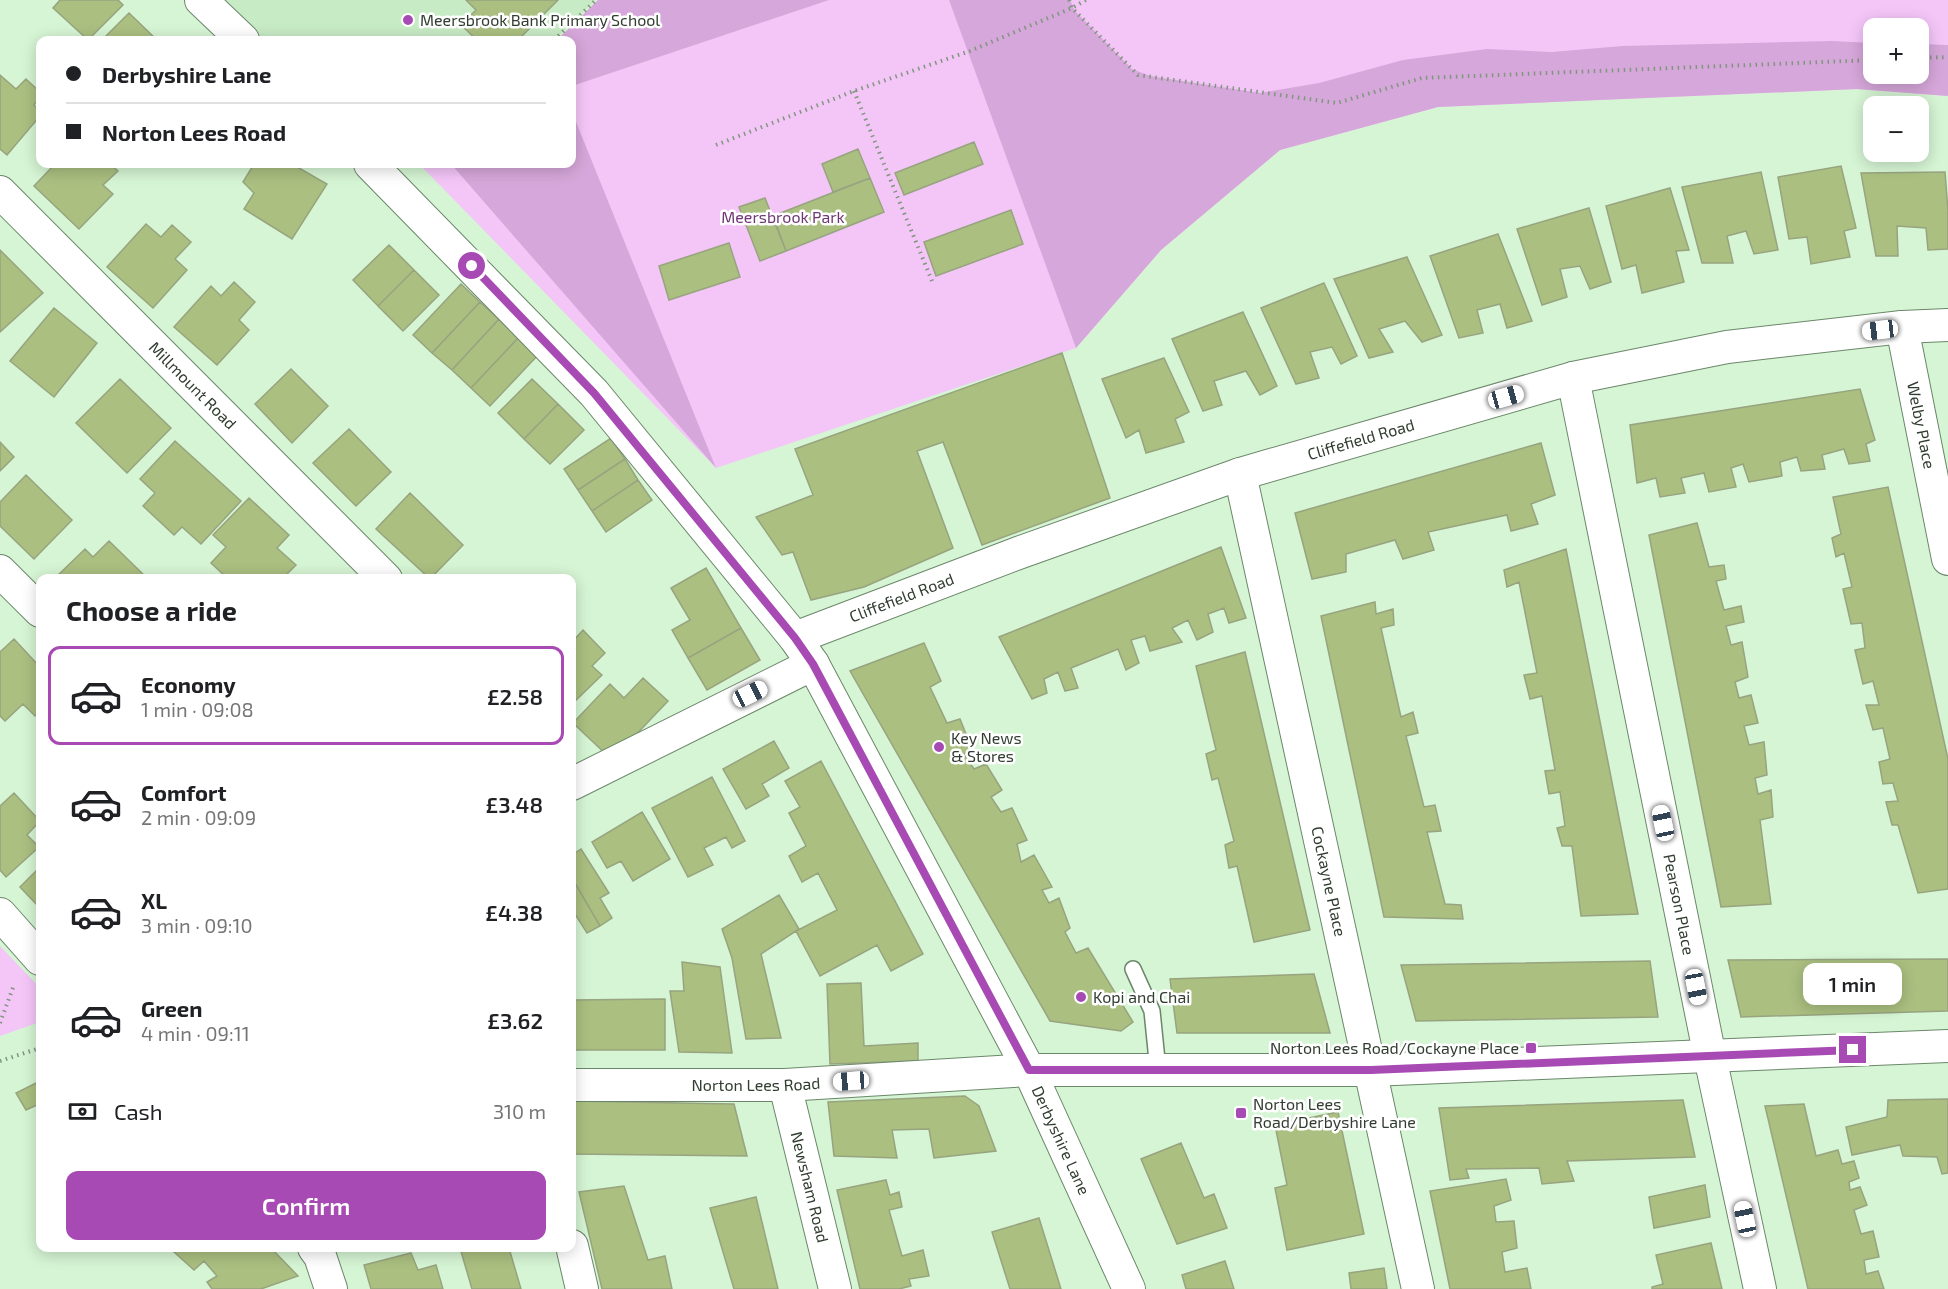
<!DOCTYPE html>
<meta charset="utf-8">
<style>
:root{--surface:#fff;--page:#f2f2f2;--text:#202124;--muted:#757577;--line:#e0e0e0;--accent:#a84ab3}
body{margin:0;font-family:"Exo 2",sans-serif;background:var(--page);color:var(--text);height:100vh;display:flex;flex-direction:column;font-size:22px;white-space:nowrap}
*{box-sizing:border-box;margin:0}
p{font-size:20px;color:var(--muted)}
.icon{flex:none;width:33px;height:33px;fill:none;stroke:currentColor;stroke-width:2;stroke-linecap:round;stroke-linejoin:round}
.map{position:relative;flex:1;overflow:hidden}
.details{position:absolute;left:36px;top:574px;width:540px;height:678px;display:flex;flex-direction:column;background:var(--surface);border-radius:12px;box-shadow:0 3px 15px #0003}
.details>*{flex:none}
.guide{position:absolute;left:36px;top:36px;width:540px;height:132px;border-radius:12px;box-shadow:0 3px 15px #0003;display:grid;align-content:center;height:132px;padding:0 30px;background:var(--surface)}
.tools{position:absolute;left:1863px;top:18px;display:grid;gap:12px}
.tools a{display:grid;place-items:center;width:66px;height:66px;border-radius:12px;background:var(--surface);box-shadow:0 3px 15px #0003;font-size:30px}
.end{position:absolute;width:27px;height:27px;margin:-14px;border:8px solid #a84ab3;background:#fff;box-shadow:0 0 0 3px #fff}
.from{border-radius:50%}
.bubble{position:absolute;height:42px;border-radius:12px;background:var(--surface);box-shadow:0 3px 15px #0003;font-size:20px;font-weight:600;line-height:42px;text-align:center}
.car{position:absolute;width:18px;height:36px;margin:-18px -9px;border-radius:8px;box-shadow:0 0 4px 2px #0007;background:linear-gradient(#fff 24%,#345 0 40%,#fff 0 76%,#345 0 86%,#fff 0)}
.guide b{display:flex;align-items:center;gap:21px;height:57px;font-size:22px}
.guide b+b{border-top:2px solid var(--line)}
.guide i{width:15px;height:15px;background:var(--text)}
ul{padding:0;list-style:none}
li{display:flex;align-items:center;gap:18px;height:99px;margin:0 12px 9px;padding:0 18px;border:3px solid transparent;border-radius:12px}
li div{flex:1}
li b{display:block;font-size:22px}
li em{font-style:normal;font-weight:600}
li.active{border-color:var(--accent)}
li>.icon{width:54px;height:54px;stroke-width:1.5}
h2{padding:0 30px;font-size:27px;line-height:72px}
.pay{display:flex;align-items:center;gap:15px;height:66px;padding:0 30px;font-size:22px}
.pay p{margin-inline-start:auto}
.button{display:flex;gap:12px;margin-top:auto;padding:12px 30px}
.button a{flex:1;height:69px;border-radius:12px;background:var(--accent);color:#fff;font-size:24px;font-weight:600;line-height:69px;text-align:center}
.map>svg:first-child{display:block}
.built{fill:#c7ebc5}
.green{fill:#f4c6f8;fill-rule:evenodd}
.forest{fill:#d6a7da}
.building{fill:#aabf80;stroke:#97a47f;stroke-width:1.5}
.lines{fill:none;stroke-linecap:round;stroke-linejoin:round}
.service-casing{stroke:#6b876a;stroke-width:18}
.minor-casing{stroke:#6b876a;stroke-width:34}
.path{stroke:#81967f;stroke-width:4;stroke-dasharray:1.5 4.5;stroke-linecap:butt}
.service{stroke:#fff;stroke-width:15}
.minor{stroke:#fff;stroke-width:32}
.route{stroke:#a84ab3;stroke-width:8}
.poi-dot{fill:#a84ab3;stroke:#fff;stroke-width:2}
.labels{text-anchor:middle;stroke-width:5;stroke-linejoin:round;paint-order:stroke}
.poi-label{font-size:16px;fill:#313d30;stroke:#fff;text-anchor:start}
.park-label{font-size:16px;fill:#6f3775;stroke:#fff}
.street-label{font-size:16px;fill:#313d30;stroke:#fff}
</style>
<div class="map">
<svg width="1948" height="1289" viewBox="0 0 1948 1289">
<rect width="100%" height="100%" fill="#d6f5d4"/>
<!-- built -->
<path class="built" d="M218,0H596L554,40H262Z"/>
<!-- green -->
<path class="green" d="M598,0H1948V96L1857,89L1438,107L1280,150L1161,250L1076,348L716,468L423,168L430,164H572V40H557ZM1874,28H1918V74H1874Z
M0,946L40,988V1022L0,1036Z"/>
<!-- forest -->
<path class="forest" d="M598,0H829L572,86V40H557Z
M949,0H1070L1075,11L1132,69L1150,76L1260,93L1319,83L1403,60L1487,49L1552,52L1622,46L1832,41L1873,43L1874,74H1918L1919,44L1948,45V96L1857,89L1438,107L1280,150L1161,250L1076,348Z
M572,112L716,468L451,164H572Z"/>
<!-- building -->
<path class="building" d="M60,0H118L123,5L88,40L53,8Z
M466,0H558L518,40H477L461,25L476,10Z
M129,13L157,40H102Z
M0,75L16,89L26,79L40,92V97L34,105L40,111V116L7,155L0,149Z
M974,142L983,164L904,195L895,173Z
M858,149L870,178L833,192L822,164Z
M55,164H110L118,171L103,185L113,194L79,229L34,186Z
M254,164H292L327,184L292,239L244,209L254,193L243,182Z
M1841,166L1856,228L1844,231L1850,257L1811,264L1807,237L1789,239L1778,177Z
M1761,172L1778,250L1754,254L1746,231L1727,236L1733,263H1702L1682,187Z
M1945,172L1948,211V249L1928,250L1926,228L1897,226L1898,256H1876L1861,173Z
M870,178L884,212L786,251L773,216Z
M1670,188L1689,250L1676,251L1684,282L1642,293L1636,265L1622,269L1606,206Z
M765,198L786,251L760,261L739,207Z
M1589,208L1611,282L1590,289L1580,266L1560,269L1567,297L1542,305L1517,229Z
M1011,210L1023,244L936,276L924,242Z
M146,224L161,237L172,225L191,242L175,259L187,270L153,308L107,267Z
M1498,234L1532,321L1507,328L1500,304L1477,310L1483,333L1459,338L1430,256Z
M729,243L740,277L669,300L659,266Z
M389,245L414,270L378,306L353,280Z
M0,250L43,293L0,332Z
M1407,257L1442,335L1422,342L1405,321L1379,329L1393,352L1369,358L1334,279Z
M414,270L439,295L403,331L378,306Z
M234,282L255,302L239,320L249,330L217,365L174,327L211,286L221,296Z
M1324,283L1357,356L1341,364L1332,347L1310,352L1319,378L1296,384L1261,308Z
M461,284L480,302L432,353L413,335Z
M480,302L499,319L452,370L432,353Z
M54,308L97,343L54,397L10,361Z
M1243,312L1277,386L1260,395L1246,371L1214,381L1222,405L1203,411L1172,339Z
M499,319L519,337L471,388L452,370Z
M519,337L538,355L490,406L471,388Z
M1062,353L1110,498L982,545L943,442L917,451L953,548L864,587L811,600L793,552L782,555L756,517L813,495L795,449Z
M1164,358L1189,412L1175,419L1184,442L1146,453L1139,430L1126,438L1102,379Z
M291,369L328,406L292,443L255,404Z
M120,379L171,428L127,473L76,423Z
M532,379L558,404L524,439L498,413Z
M1860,389L1875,440L1866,444L1870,461L1849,464L1844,449L1822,455L1825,469L1801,471L1797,457L1780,462L1782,476L1749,482L1743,464L1731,468L1736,487L1709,492L1704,473L1681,478L1685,493L1660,497L1656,478L1637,483L1630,425Z
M558,404L584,430L550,464L524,439Z
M349,429L391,472L356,506L313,463Z
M611,438L625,459L578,490L564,469Z
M175,441L241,501L201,544L182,527L174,535L143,506L155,493L140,479Z
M0,442L14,457L0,471Z
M1541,443L1555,495L1531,504L1538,524L1511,531L1507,515L1428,532L1434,550L1403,559L1395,540L1346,554V572L1312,579L1295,513Z
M625,459L638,480L592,511L578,490Z
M26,475L72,520L34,559L0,526V502Z
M638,480L652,500L606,532L592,511Z
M1888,487L1948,759V889L1918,893L1898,825H1892L1886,802L1898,801L1893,783L1883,784L1879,762L1890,759L1883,728L1873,730L1866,705H1879L1873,681L1863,684L1855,650L1865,648L1862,623L1851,624L1843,589L1852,587L1844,553L1836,557L1832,538L1841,534L1833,497Z
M410,493L463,545L430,579L376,529Z
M249,498L289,535L277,548L296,565L282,579H228L211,563L226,547L213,535Z
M1697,523L1709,567L1724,565L1726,579L1716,581L1724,610L1741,606L1744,622L1726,626L1731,645L1742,642L1748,677L1735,682L1739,698L1751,695L1758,723L1744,726L1749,745L1764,742L1767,775L1755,778L1758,794L1771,790L1773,817L1760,820L1771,904L1721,907L1649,535Z
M109,541L148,579H54L85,549L93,557Z
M1221,547L1246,618L1229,623L1224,608L1208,614L1213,632L1197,640L1188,620L1172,628L1182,642L1150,651L1145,636L1131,640L1139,663L1126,670L1118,649L1071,668L1078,688L1065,691L1058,672L1044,679L1047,693L1032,699L999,637Z
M1566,549L1638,914L1581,916L1572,846H1562L1557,828L1565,826L1560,792L1549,794L1545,771L1555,770L1542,696L1530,699L1524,675L1537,673L1519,582L1507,587L1504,570Z
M706,568L741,628L688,658L672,630L690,620L671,588Z
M1375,602L1376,614L1393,609L1394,625L1381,628L1401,717L1413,712L1418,733L1406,736L1424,807L1435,805L1441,831L1427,832L1445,904L1461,905L1463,919L1384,917L1321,616Z
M741,628L760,660L707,690L688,658Z
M583,630L605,653L592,666L602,675L572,704V642Z
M14,639L40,667V710L35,716L23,704L5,721L0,716V652Z
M924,643L941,681L930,687L947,723L960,719L972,749L964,754L974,769L986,764L1002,790L991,797L1001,812L1012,808L1027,840L1017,844L1021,862L1034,855L1052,887L1042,890L1049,903L1059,898L1070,928L1065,932L1076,953L1088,948L1133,1022L1121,1031L1050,1021L850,671Z
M1245,652L1310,930L1254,942L1237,866L1229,868L1225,845L1234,841L1218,778L1212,780L1206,754L1216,750L1196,666Z
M643,678L668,701L612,760L573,723L610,684L624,698Z
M774,741L789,768L762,784L769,796L746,809L723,769Z
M821,761L923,954L891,971L877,945L820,976L796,931L837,910L818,873L802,882L789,856L806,846L789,813L800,807L785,781Z
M712,777L745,841L732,848L726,837L704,848L713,865L688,877L652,808Z
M14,793L40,821L27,835L39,847L6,877L0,870V806Z
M642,812L670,859L633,881L621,861L607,868L592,842Z
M581,849L609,893L600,898L612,918L600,926L572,878V855Z
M40,867V908L20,887Z
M572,878L600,926L587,933L575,914L572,916Z
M779,895L799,929L761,954L781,1038L746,1039L732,958L722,929Z
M1948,959V1011L1741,1017L1728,960Z
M1650,961L1658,1017L1416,1021L1401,965Z
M682,962L720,967L732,1053L679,1052L670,991H684Z
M1314,974L1330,1033H1177L1170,979Z
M861,983L864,1046L918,1043V1061L830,1064L827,984Z
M665,999V1050H572V1000Z
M40,1081V1109L39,1104L26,1110L16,1093Z
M965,1096L979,1106L996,1151L934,1158L929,1129L892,1130L897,1158L834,1156L828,1102Z
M1948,1099V1173L1942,1174L1937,1157L1903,1156L1900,1145L1852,1155L1846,1127L1887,1117L1888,1100Z
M1683,1100L1695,1157L1567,1161L1574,1181L1542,1184L1539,1168L1466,1169L1469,1178L1450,1180L1439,1108Z
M572,1101L734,1104L747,1156L572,1154Z
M1804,1104L1816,1156L1838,1150L1842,1164L1854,1161L1859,1178L1849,1182L1850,1190L1860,1187L1867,1205L1854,1210L1861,1234L1873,1231L1879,1257L1864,1260L1866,1274L1878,1271L1884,1289H1808L1765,1106Z
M1338,1112L1364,1234L1287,1250L1275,1188L1287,1185L1275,1125Z
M1181,1143L1204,1198L1214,1194L1227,1228L1177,1244L1141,1159Z
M1506,1179L1511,1200L1494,1206L1496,1222L1514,1221L1517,1248L1502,1252L1505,1272L1527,1268L1531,1289H1450L1430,1191Z
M886,1180L890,1195L899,1192L902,1207L889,1210L902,1256L923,1250L929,1276L909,1279L911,1286L899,1289H860L837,1190Z
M1705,1185L1710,1217L1654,1228L1649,1197Z
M624,1186L648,1260L665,1256L672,1289H602L579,1192Z
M756,1197L778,1289H734L710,1208Z
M1039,1218L1061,1289H1010L992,1232Z
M1711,1243L1722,1289H1652V1287L1663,1284L1656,1255Z
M178,1248H271L298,1276L261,1289H212L207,1282L217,1276L204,1261L194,1270L174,1252Z
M460,1248H509L521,1289H472Z
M411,1253L418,1270L436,1265L443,1289H371L364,1265Z
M1225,1261L1234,1289H1186L1182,1275Z
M1384,1268L1387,1289H1351L1349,1273Z"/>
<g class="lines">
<defs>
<path id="service" d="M1133,969L1152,1011L1158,1070"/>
<g id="minor">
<path d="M201,0L243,40"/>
<path id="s1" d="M370,164L594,393L795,638L813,664L1029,1070L1129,1289"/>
<path id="s2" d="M0,192L386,579"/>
<path id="s3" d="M1902,327L1948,559"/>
<path id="s4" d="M1573,378L1710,1057L1760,1289"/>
<path id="s5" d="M1240,474L1418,1289"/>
<path d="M0,571L40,611"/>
<path id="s6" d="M795,638L1021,552L1240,474L1573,378L1727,347L1902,327L1948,325"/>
<path d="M572,784L813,664"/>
<path d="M0,914L40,959"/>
<path id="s7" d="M572,1085H785L1029,1070H1371L1948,1046"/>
<path id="s8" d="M785,1085L835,1289"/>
<path d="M572,1246L582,1289"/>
<path d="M314,1248L320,1256L331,1289"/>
</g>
</defs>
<!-- service casing -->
<use href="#service" class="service-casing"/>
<!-- minor casing -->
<use href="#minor" class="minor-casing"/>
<!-- path -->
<path class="path" d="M1069,0L1072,8L1138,75L1337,103L1422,78L1874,60
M554,40L596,0
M1918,58L1948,57
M854,91L932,281
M716,145L854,91L970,51L1072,8L1086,0
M0,1023L14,985
M0,1061L40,1048"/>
<!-- service -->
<use href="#service" class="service"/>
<!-- minor -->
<use href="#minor" class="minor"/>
</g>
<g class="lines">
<!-- route -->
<path class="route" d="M472,266L594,393L795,638L813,664L1029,1070H1371L1853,1050"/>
</g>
<!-- markers -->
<g class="poi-dot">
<circle cx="408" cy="20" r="6"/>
<circle cx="939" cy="747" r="6"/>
<circle cx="1081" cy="997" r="6"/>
<rect x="1525" y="1042" width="12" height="12" rx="3"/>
<rect x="1235" y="1107" width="12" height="12" rx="3"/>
</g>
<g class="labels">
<!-- poi labels -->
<g class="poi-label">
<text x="420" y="26">Meersbrook Bank Primary School</text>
<text x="951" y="744">Key News<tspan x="951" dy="18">&amp; Stores</tspan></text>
<text x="1093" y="1003">Kopi and Chai</text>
<text x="1519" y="1054" text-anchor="end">Norton Lees Road/Cockayne Place</text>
<text x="1253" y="1110">Norton Lees<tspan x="1253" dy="18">Road/Derbyshire Lane</tspan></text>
</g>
<!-- park labels -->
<g class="park-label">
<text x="783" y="223">Meersbrook Park</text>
</g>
<!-- street labels -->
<g class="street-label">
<text dy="6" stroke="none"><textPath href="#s2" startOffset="273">Millmount Road</textPath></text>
<text dy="6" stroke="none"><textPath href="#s3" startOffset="100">Welby Place</textPath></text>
<text dy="6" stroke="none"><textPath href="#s6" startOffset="600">Cliffefield Road</textPath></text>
<text dy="6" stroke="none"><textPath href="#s6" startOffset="114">Cliffefield Road</textPath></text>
<text dy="6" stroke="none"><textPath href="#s5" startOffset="417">Cockayne Place</textPath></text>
<text dy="6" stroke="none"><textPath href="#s4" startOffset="537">Pearson Place</textPath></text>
<text dy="6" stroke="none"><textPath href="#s7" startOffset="184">Norton Lees Road</textPath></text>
<text dy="6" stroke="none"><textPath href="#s1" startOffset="1206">Derbyshire Lane</textPath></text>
<text dy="6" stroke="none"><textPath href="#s8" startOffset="105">Newsham Road</textPath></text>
</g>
</g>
</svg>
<div class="tools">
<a>+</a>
<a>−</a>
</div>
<i class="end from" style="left:472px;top:266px"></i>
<i class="end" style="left:1853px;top:1050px"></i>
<div class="bubble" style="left:1803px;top:963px;width:99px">1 min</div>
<i class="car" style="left:1880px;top:330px;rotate:263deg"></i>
<i class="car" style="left:1506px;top:397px;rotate:74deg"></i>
<i class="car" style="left:750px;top:694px;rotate:64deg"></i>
<i class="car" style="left:1663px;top:823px;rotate:348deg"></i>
<i class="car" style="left:1696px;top:987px;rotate:169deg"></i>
<i class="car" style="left:851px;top:1081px;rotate:266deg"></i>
<i class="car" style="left:1745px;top:1219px;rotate:348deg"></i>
<div class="guide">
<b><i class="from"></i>Derbyshire Lane</b>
<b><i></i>Norton Lees Road</b>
</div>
<section class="details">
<h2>Choose a ride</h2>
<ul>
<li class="active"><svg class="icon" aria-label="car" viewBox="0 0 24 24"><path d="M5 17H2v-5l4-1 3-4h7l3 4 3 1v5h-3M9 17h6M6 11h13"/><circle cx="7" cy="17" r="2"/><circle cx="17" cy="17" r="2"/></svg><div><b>Economy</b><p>1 min · 09:08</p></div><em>£2.58</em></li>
<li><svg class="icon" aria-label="car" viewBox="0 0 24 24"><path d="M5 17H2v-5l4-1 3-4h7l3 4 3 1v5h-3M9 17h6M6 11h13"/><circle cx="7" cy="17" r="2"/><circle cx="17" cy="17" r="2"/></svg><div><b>Comfort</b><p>2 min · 09:09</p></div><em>£3.48</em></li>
<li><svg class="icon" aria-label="car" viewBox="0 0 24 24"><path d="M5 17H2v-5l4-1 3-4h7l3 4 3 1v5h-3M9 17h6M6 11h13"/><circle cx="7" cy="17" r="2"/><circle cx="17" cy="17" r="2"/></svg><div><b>XL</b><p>3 min · 09:10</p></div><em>£4.38</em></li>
<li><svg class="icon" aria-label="car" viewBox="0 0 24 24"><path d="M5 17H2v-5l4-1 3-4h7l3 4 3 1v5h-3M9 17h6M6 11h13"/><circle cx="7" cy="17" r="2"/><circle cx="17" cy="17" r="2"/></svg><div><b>Green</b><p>4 min · 09:11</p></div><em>£3.62</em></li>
</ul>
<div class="pay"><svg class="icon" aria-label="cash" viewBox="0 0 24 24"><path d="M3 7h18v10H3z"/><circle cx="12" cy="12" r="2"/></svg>Cash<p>310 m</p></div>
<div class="button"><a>Confirm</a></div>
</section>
</div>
